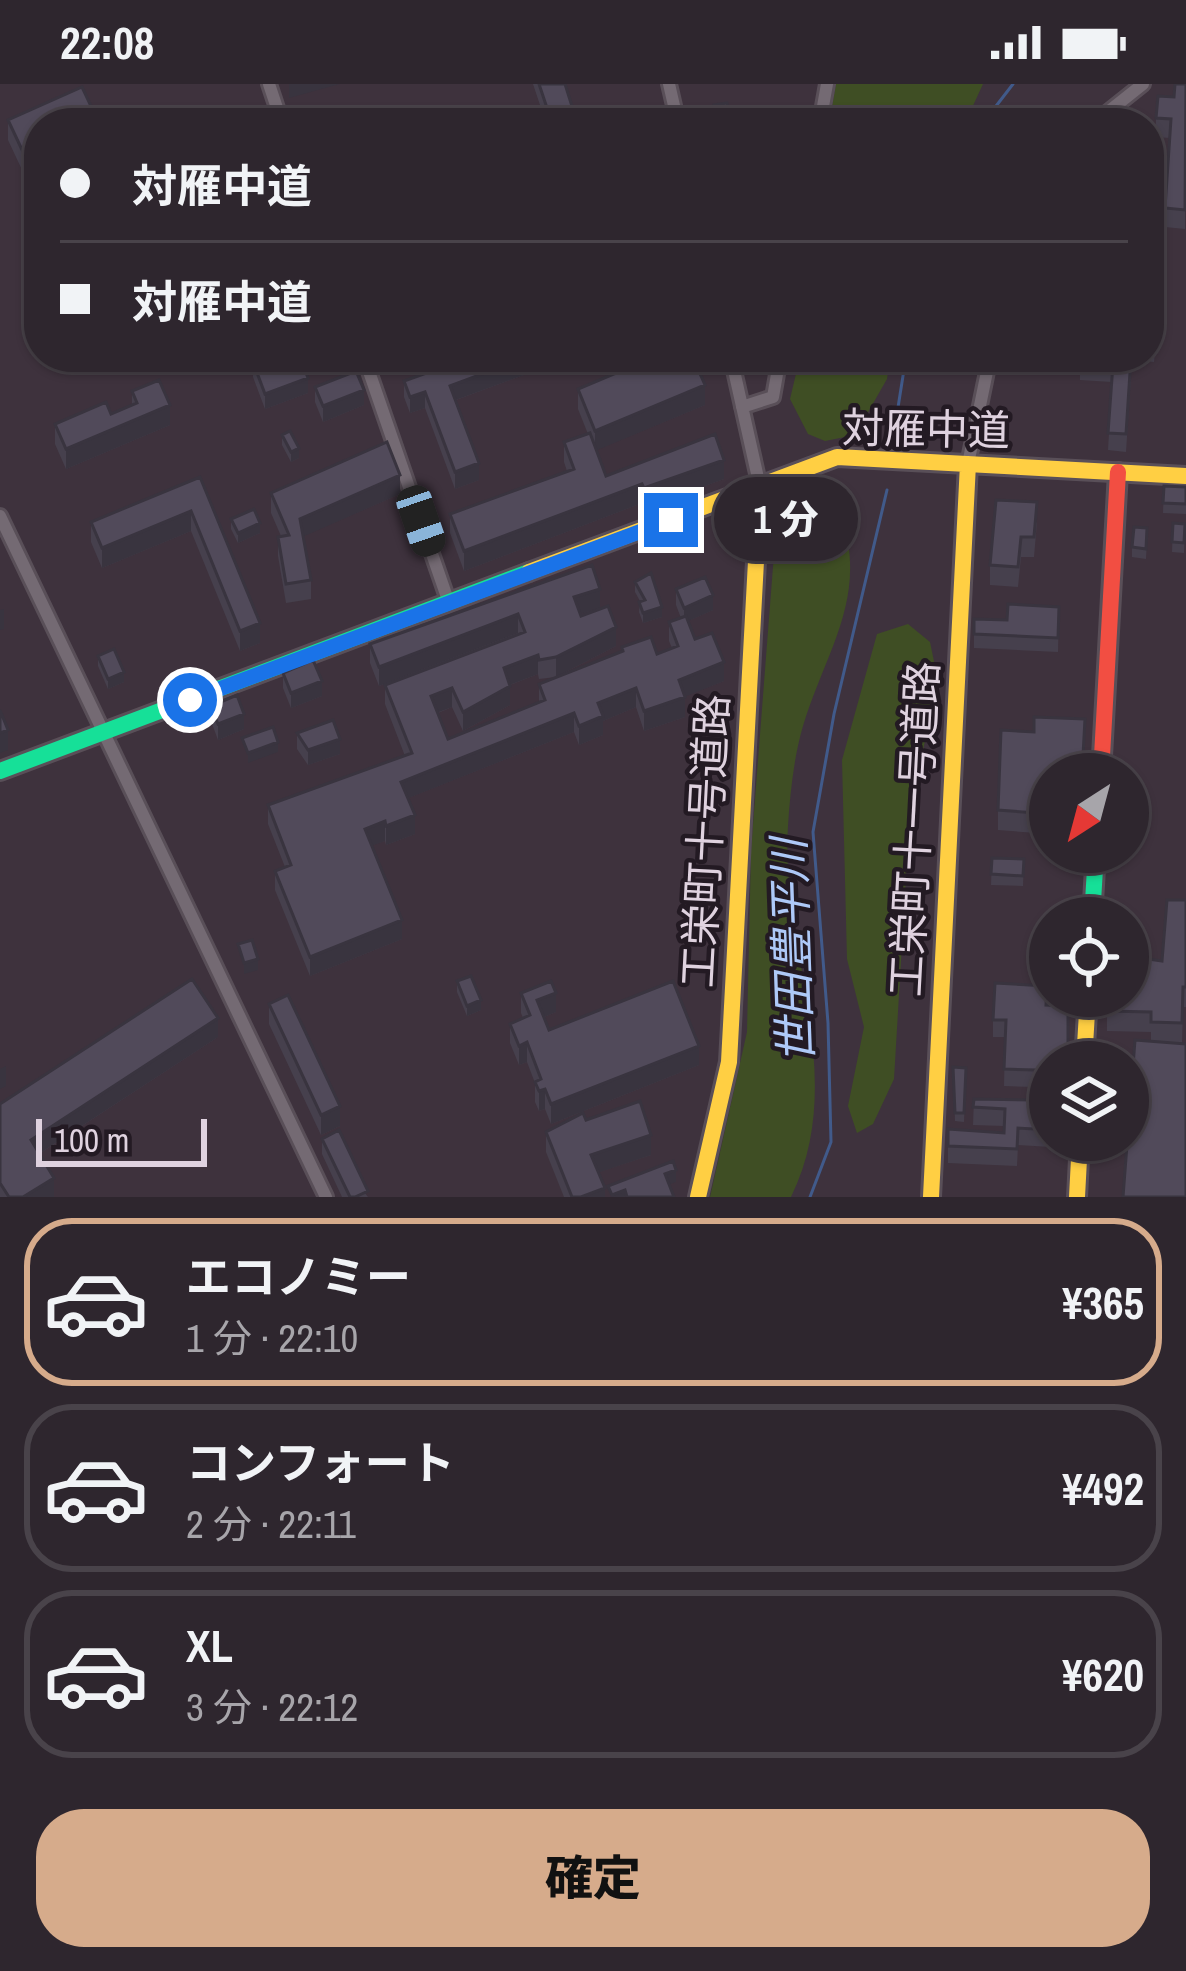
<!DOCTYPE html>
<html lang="ja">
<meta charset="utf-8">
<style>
:root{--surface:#2e262e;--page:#362e36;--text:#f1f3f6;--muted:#a7a5aa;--line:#49434a;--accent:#d6ab8b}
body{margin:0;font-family:"Archivo Narrow","Noto Sans JP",sans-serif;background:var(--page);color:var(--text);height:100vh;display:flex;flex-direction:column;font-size:45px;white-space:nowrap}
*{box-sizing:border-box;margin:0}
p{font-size:39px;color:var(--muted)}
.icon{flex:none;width:66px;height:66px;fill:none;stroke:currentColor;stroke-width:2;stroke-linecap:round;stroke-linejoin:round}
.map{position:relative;height:1113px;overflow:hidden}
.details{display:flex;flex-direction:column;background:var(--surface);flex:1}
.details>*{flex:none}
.top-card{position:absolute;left:24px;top:24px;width:1140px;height:264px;border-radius:48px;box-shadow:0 3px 9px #0004,0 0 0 3px var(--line);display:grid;align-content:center;height:264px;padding:0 36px;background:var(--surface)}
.needle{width:78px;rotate:216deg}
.buttons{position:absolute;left:1029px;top:669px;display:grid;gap:24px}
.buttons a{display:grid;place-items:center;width:120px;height:120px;border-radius:50%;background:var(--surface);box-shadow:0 3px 9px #0004,0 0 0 3px var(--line);font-size:60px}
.scale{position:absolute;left:36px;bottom:30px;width:171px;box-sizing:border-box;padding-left:12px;border:6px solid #dfd2df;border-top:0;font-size:33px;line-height:42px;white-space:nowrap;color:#dfd2df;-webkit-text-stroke:9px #231a23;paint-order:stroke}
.end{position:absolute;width:54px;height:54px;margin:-27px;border:15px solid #1a73e8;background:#fff;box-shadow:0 0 0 6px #fff}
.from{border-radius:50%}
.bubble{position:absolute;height:84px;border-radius:42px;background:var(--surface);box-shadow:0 3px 9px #0004,0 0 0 3px var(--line);font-size:39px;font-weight:800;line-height:84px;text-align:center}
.car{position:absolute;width:36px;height:72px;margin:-36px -18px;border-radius:15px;box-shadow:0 0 9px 3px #0007;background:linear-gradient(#222 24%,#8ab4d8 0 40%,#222 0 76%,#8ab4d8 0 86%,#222 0)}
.top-card b{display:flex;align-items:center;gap:42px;height:114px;font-size:45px}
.top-card b+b{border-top:3px solid var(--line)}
.top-card i{width:30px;height:30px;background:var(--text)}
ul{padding:21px 0 0;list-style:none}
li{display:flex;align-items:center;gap:36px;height:168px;margin:0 24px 18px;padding:0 12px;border:6px solid var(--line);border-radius:48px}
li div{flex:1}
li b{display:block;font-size:45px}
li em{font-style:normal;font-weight:800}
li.active{border-color:var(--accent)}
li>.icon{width:108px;height:108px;stroke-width:1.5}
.action{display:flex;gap:24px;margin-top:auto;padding:24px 36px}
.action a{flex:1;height:138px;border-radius:48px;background:var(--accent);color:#111;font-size:48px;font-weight:800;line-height:138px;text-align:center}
.status{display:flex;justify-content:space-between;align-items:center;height:84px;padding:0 60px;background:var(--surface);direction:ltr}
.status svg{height:33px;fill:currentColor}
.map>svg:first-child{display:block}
.green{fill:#3f4e24}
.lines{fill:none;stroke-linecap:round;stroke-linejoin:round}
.stream{stroke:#415a8a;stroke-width:3}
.street-casing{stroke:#594f58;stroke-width:18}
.fast-casing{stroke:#594f58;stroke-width:22}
.slow-casing{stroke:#594f58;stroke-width:22}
.jam-casing{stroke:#594f58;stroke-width:22}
.street{stroke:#746a73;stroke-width:12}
.fast{stroke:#16e098;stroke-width:16}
.slow{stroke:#ffcf43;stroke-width:16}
.jam{stroke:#f24e42;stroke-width:16}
.wall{fill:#46404d}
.shaded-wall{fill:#39343f}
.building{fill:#514a5a;stroke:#39343f;stroke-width:3}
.route{stroke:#1a73e8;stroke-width:15}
.labels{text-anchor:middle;stroke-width:9;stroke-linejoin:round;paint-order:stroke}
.street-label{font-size:42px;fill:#dfd2df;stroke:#231a23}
.water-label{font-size:45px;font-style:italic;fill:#aec9f8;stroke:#231a23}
</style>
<div class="status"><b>22:08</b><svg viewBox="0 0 49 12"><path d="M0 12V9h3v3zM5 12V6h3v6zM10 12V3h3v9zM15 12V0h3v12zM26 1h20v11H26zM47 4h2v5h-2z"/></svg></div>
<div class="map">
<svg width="1186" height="1113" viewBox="0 0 1186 1113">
<rect width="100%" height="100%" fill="#3e323d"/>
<!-- green -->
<path class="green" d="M836,0H983L965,39H829Z
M800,273H890L887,295L855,351L825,357L808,350L790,315Z
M804,419L841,431C869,513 826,566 803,642C794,672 790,710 788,742C780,865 850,993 791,1113H710L747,948L751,767L777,431Z
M908,540L930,558L938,597L910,726L894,995L873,1040L857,1049L848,1022L864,943L847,875L842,676L877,550Z"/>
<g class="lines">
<!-- stream -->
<path class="stream" d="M983,39L1013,0
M896,336L906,273
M810,1113L831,1058L828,939L813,748L834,630L887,406"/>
<defs>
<path id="street" d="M269,0L282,39
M669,0L678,39
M820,39L827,0
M1094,39L1143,0
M364,273L449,519
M731,273L760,403
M742,323L773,313L780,273
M968,380L990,273
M0,432L326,1113"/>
<path id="fast" d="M0,687L529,488
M1092,834L1096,768"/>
<path id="slow" d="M529,488L837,373L1186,392
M1084,978L1088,912
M698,1113L729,978L760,403
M931,1113L968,380
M1077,1113L1080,1056"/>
<path id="jam" d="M1101,690L1118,388"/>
</defs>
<!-- street casing -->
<use href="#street" class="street-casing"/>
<!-- fast casing -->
<use href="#fast" class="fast-casing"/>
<!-- slow casing -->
<use href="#slow" class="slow-casing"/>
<!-- jam casing -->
<use href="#jam" class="jam-casing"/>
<!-- street -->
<use href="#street" class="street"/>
<!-- fast -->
<use href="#fast" class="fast"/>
<!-- slow -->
<use href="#slow" class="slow"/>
<!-- jam -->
<use href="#jam" class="jam"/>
</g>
<!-- wall -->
<path class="wall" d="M533,0H565L576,35L583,39H546Z
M1186,0L1185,145L1165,143L1170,54L1156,53V34Z
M8,36L39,39V122L8,56Z
M1149,242L1156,259L1154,278L1132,276L1126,368L1108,366L1112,298L1080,296V273H1149Z
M551,273V281L456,316L479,396L455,405L425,324L410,329L404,313V297Z
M253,278L308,309L265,325L253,293Z
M678,280L705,321L596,366L606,392L724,395L644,424L642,419L464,487L450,449V430L567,387L564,378V358L588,350L578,325V305Z
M315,303L364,321L323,338L315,318Z
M132,307L170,341L66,385L55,360V340L111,330L132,321Z
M282,351L299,374L291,378L282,361Z
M200,393L260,559L240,567L191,447L102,484L91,458V438Z
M1164,402L1186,403V430L1163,429Z
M271,409L400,410L303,452L311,496V515L286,519L278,472V453L281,452L271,429Z
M231,435L260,449L238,459L231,445Z
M1037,438L1034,473H1021L1018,503L990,501V481Z
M1173,439L1185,440L1184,469L1172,468Z
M1147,454L1146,475L1132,473V463Z
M592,481L600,524L580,530L616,562L556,593L539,595L538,590L510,601V621L463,647L452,623L438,629L448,655L539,618V600L622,567V563L657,570L672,564L669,557V538L681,534L676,521V505L713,526L688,537L695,555L724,597L685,612V633L644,647L636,623L603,637V651L579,661L574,648L408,714L415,750L386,761L385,757L372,761L402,855L310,892L275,806V787L285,783L268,740V721L405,672L385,620V601L519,550L379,602L370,579V560Z
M635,498L662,533L643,539L639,528L640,517L635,508Z
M1059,523L1058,568L974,564V535L1007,536Z
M98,572L124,598L108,605L98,582Z
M283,589L322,612L291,624L283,604Z
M211,622L244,645L218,656L211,637Z
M297,649L340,670L308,681L297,665Z
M1085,655L1050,690V750L998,746V726Z
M992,774L1024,775L1023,802L991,801Z
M1186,816V923H1183L1182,959L1151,957V948L1107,947V927L1162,877Z
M457,897L481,926L467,932L457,908Z
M521,909L556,928L544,933L549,946L699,981L551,1040L545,1025L539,1027L535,1018V999L527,978L519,981L510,959V940L523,934L521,929Z
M269,920L340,1042L321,1051L269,940Z
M1047,921L1050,978V1056H1067V1064L1018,1061L1017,1082L948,1079V1045L1004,1049V1042L973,1041L974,1015L1034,1016V1003L1004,1002L1005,953H993V936Z
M218,953L39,1070L54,1113H0V1020Z
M953,983L966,984L964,1038L955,1037Z
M586,1036L651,1071L599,1088L605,1113H564L546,1068V1048Z
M322,1055L368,1113H342L322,1070Z"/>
<!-- shaded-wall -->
<path class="shaded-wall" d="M289,0H340L289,14Z
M729,28V33L716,35V30Z
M528,273H551V281L450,318V302Z
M308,294V309L265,325V310Z
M705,301V321L595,367V347Z
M364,306V321L323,338V322Z
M425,308V324L410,329V313Z
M170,321V341L66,385V365Z
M299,364V374L291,378V368Z
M724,376V395L644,424V404Z
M479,379V396L455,405V388Z
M400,391V410L300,454V435Z
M642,400V419L464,487V467Z
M191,427V447L102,484V464Z
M260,439V449L238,459V449Z
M600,505V524L574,532V513Z
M713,511V526L684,539V524Z
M662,523V533L643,539V529Z
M4,525V545L0,546V526Z
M518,530V549L379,602V583Z
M260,539V559L240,567V547Z
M616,543V562L556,593V573Z
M538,571V590L504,603V584Z
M724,578V597L679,615V596Z
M124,588V598L108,605V595Z
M322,597V612L291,624V609Z
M510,602V621L463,647V628Z
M452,604V623L431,631V612Z
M636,604V623L603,637V651L579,661V642L598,619Z
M685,613V633L644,647V627Z
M574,629V648L401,717V698Z
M244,630V645L218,656V640Z
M8,646V666L0,669V649Z
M340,655V670L308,681V666Z
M278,658V668L248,679V669Z
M415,731V750L386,761V742Z
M385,737V757L365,764V745Z
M402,836V855L310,892V873Z
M258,875V886L244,890V879Z
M556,909V928L537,936V916Z
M481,916V926L467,932V922Z
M218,934V953L31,1075V1056Z
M527,958V978L519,981V962Z
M699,962V981L551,1040V1020Z
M6,982V1002L0,1005V985Z
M545,1005V1025L539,1027V1007Z
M340,1022V1042L321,1051V1031Z
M651,1051V1071L591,1091V1071Z
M676,1086V1098L665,1102V1090Z
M54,1094V1113H23Z
M605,1104V1113H581Z
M625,1106V1113H612V1111Z"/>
<!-- building -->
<path class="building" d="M539,0H565L576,35L581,33L583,39H552Z
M1175,0H1186L1185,126L1165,124L1171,35L1156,34L1158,12L1174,13Z
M82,3L99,39H39V102L8,36Z
M727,19L729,28L716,30L714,21Z
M331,27L334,36L323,39L320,31Z
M1149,242H1156L1154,260H1149Z
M267,273H300L308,294L265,310L253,278Z
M471,273H528L450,302L479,379L455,388L425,308L410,313L404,297Z
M654,273H676L678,280L693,274L705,301L595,347L578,305Z
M1080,273H1131L1126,350L1108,349L1113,280L1080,279Z
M356,287L364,306L323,322L315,303Z
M159,296L170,321L66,365L55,340L106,318L111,330L137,319L132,307Z
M290,347L299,364L291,368L282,351Z
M590,349L606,392L715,350L724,376L644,404L642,400L464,467L450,430L574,385L564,358Z
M387,358L400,391L300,435L311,496L286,500L278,453L289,451L271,409Z
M200,393L260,539L240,547L191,427L102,464L91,438Z
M1164,402L1186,403V420L1163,419Z
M996,416L1037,418L1034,453H1021L1018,483L990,481Z
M254,425L260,439L238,449L231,435Z
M1173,439L1185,440L1184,459L1172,458Z
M1134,443L1147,444L1146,465L1132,463Z
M592,481L600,505L574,513L581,532L608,522L616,543L556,573L539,576L538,571L504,584L510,602L463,628L452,604L431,612L448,655L545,616L539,600L623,567L622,563L651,553L657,570L678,562L669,538L686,532L695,555L712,549L724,578L679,596L685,613L644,627L636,604L598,619L603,632L579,642L574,629L401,698L415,731L386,742L385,737L365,745L402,836L310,873L275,787L291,781L268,721L412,669L385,601L525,548L518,530L379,583L370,560Z
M651,489L662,523L643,529L639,518L645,516L635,498Z
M705,493L713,511L684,524L676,505Z
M1008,520L1059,523L1058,554L974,550V535L1007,536Z
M114,565L124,588L108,595L98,572Z
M313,576L322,597L291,609L283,589Z
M237,611L244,630L218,640L211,622Z
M0,626L8,646L0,649Z
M1034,633L1085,635L1082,690H1050V730L998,726L1001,646L1034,648Z
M333,636L340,655L308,666L297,649Z
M273,643L278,658L248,669L242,654Z
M992,774L1024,775L1023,792L991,790Z
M1167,816H1186V903H1183L1182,939L1151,938V928L1107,927V912H1128V872L1162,877Z
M1105,821H1122V834H1103Z
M252,856L258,875L244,879L238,860Z
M471,892L481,916L467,922L457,897Z
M192,895L218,934L31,1056L54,1094L23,1113H9L0,1099V1020Z
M551,897L556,909L537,916L549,946L673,897L699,962L551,1020L545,1005L539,1007L535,998L541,995L527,958L519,962L510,940L530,931L521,909Z
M995,899L1047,902L1046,921L1068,922V970L1072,971V978H1050V1046L1018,1044L1017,1065L948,1062V1045L1004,1049L1005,1025L973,1023L974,1015L1034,1016L1035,986L1004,985L1006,936H993Z
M288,911L340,1022L321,1031L269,920Z
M1135,956L1186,960V1113H1123Z
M953,983L966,984L964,1029H955Z
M640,1017L651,1051L591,1071L605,1104L581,1113H572L546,1048L583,1029L586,1036Z
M339,1046L368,1107L355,1113H350L322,1055Z
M673,1077L676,1086L665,1090L674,1113H627L625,1106L612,1111L608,1102Z"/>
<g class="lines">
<!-- route -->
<path class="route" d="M190,616L671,436"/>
</g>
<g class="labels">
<!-- street labels -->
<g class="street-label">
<text transform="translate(926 345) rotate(1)" y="15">対雁中道</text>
<text transform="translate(914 745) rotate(-87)" y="15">工栄町十一号道路</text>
<text transform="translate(705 757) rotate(-87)" y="15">工栄町十号道路</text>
</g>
<!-- water labels -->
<g class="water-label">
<text transform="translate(792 867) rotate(-92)" y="16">世田豊平川</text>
</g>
</g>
</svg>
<div class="buttons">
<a><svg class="needle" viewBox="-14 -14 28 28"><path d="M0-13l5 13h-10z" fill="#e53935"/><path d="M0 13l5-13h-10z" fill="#a7a5aa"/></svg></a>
<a><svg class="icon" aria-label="locate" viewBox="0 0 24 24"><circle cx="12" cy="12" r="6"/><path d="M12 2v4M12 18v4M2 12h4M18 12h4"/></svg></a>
<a><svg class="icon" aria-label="layers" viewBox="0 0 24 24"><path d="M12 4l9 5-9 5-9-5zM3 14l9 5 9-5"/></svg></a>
</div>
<div class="scale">100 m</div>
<i class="end from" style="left:190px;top:616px"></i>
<i class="end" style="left:671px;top:436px"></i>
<div class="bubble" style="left:714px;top:393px;width:144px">1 分</div>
<i class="car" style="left:421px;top:437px;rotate:161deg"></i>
<div class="top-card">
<b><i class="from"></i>対雁中道</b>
<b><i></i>対雁中道</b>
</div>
</div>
<section class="details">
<ul>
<li class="active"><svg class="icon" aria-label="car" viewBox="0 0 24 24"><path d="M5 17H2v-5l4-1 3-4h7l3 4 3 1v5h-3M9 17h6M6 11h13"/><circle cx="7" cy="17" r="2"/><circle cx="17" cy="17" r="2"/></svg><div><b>エコノミー</b><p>1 分 · 22:10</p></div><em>¥365</em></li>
<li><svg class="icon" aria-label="car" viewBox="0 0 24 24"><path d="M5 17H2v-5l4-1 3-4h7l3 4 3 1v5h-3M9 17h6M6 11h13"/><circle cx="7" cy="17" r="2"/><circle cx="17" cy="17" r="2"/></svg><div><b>コンフォート</b><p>2 分 · 22:11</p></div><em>¥492</em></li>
<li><svg class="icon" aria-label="car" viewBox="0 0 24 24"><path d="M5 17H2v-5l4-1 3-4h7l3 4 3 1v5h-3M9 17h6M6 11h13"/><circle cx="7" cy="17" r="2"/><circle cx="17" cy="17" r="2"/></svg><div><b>XL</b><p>3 分 · 22:12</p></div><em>¥620</em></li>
</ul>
<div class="action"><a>確定</a></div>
</section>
